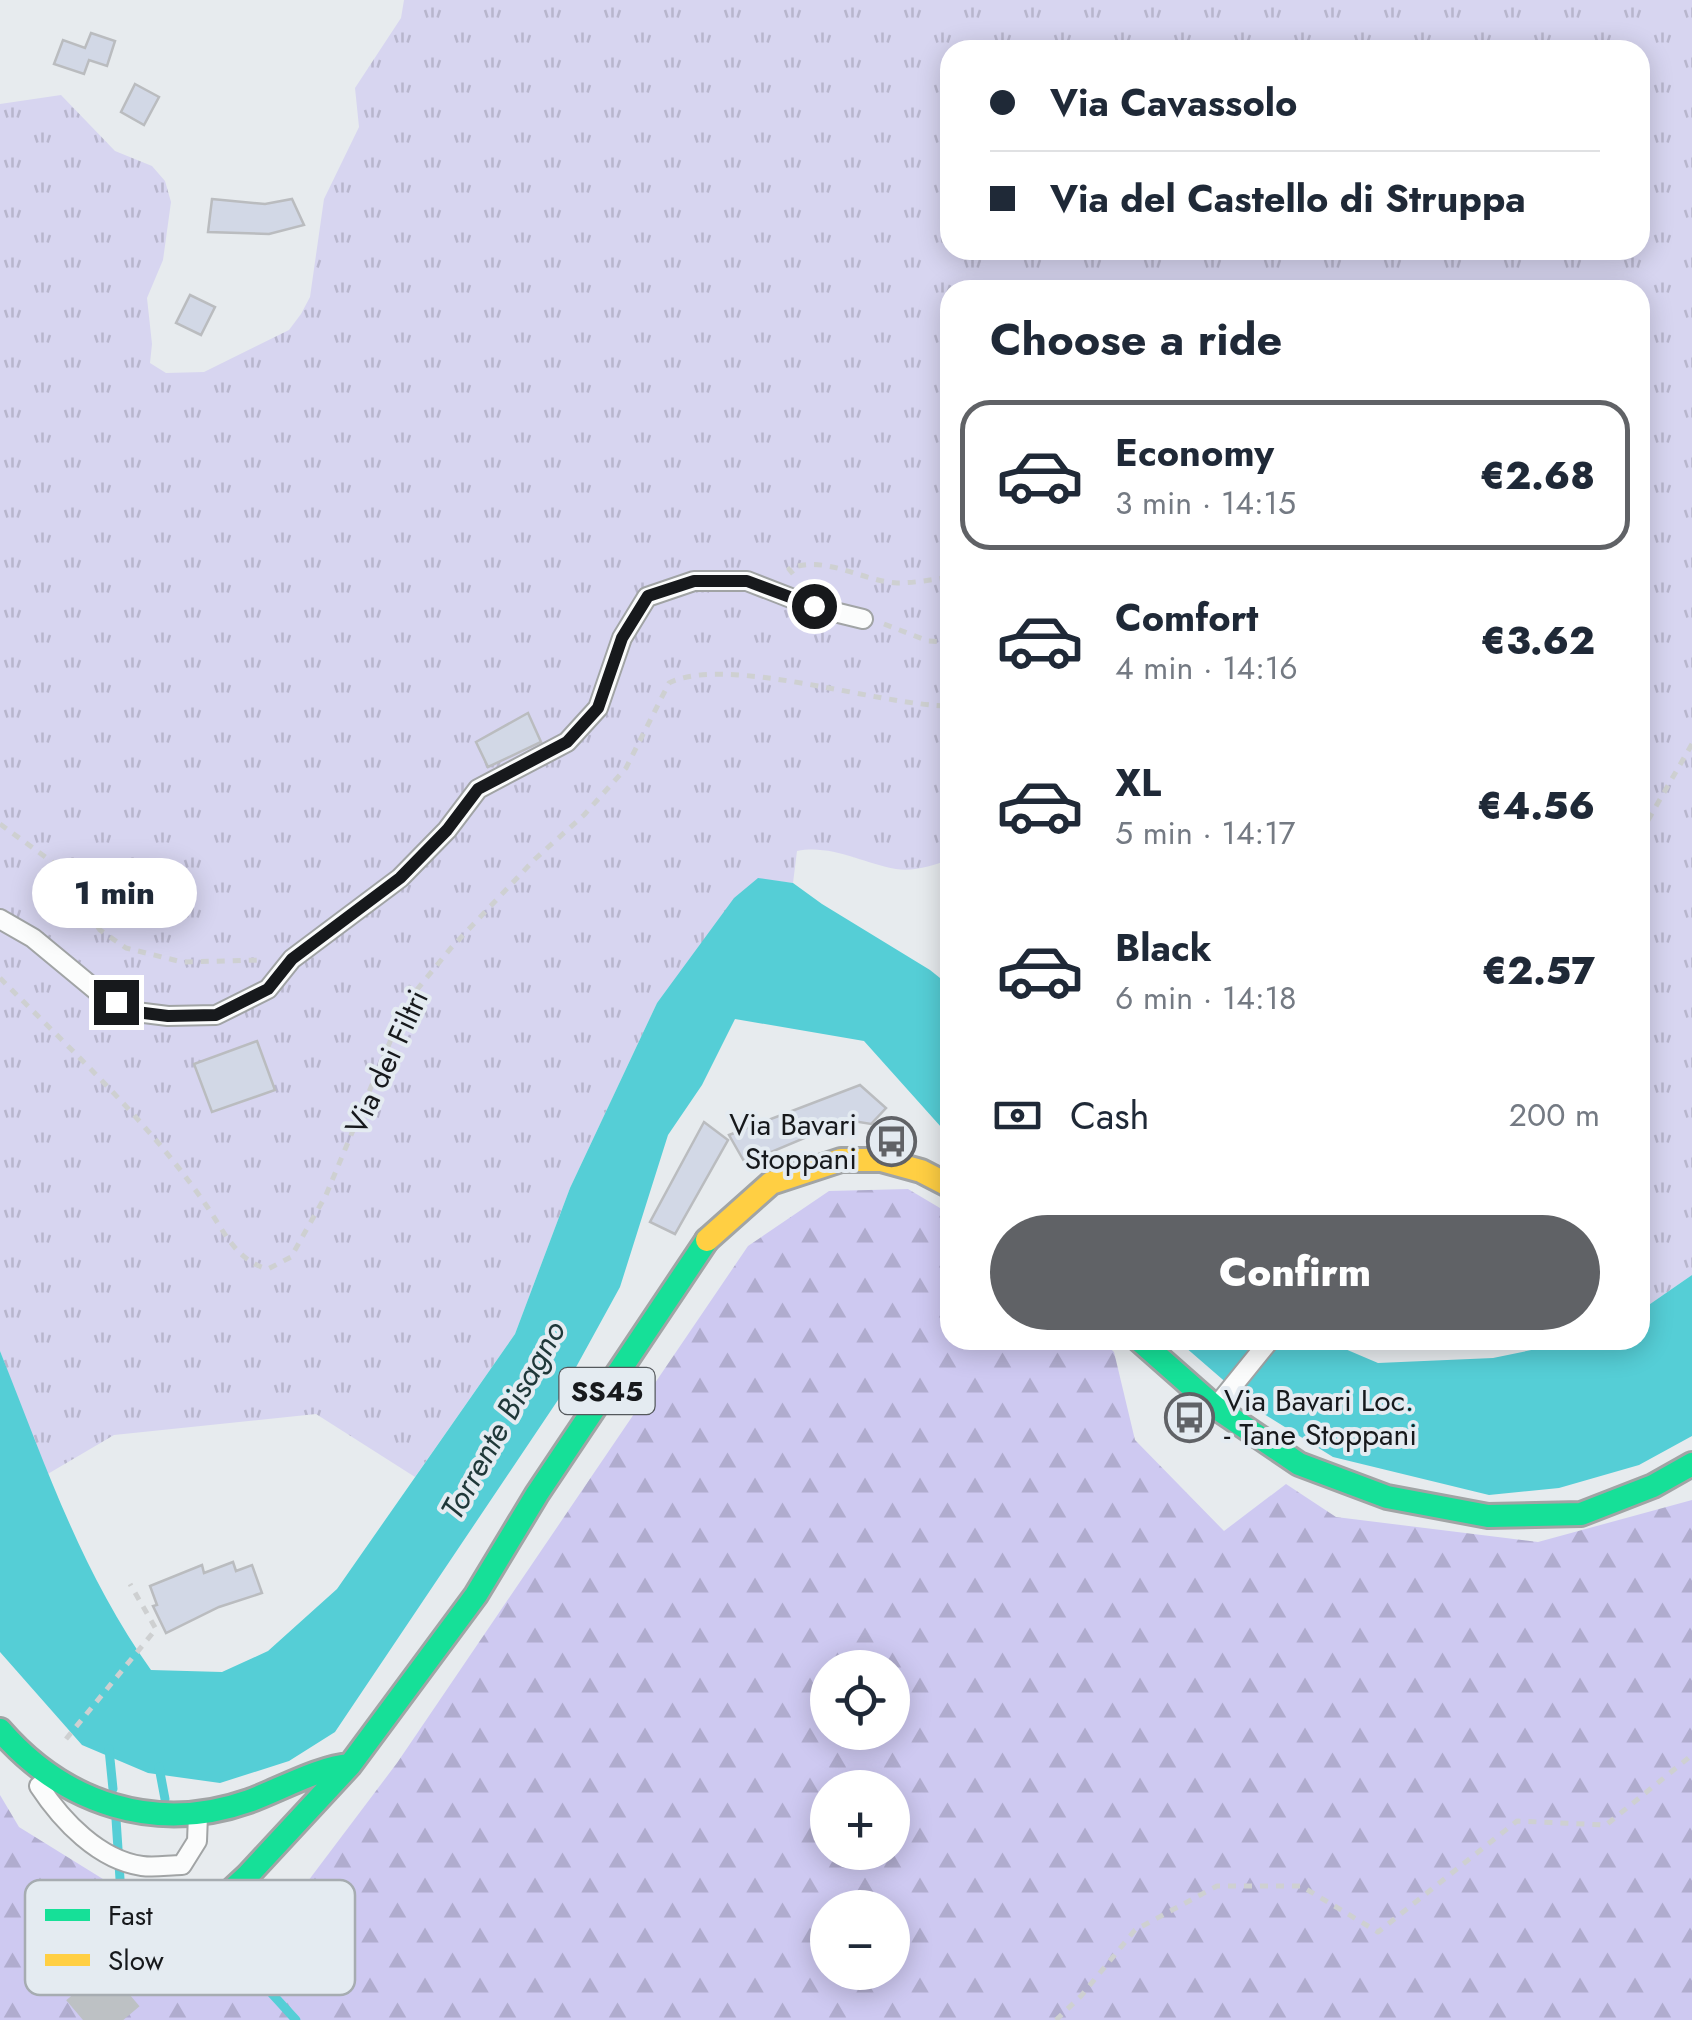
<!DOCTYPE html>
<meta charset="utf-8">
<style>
:root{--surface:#fff;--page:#f6f6f7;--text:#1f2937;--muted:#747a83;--line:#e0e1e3;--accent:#606266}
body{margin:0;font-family:Jost,sans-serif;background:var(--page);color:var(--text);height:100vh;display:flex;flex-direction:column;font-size:38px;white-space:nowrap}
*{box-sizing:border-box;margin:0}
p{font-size:32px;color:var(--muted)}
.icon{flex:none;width:55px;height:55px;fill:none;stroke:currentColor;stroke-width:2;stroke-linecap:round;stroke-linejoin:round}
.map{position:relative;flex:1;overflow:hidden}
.panel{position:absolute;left:940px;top:280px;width:710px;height:1070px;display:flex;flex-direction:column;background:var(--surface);border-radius:30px;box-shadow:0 5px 25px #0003}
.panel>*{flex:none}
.top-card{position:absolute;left:940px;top:40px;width:710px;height:220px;border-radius:30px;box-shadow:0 5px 25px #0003;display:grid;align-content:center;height:220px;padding:0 50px;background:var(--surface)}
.tools{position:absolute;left:810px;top:1650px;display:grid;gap:20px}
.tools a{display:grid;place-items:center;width:100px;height:100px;border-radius:50%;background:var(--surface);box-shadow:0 5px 25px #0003;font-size:50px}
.end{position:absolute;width:45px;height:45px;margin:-22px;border:12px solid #17191c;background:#fff;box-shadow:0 0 0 5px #fff}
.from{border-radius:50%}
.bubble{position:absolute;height:70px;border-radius:35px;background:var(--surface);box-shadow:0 5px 25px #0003;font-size:32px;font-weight:800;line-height:70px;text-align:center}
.top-card b{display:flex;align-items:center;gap:35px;height:95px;font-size:38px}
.top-card b+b{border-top:2px solid var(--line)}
.top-card i{width:25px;height:25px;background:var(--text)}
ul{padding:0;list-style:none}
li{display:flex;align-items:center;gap:30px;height:150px;margin:0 20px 15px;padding:0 30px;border:5px solid transparent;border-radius:30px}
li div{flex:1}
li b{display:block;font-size:38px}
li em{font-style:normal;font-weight:800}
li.on{border-color:var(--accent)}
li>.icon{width:90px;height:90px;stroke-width:1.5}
h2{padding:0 50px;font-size:45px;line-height:120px}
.pay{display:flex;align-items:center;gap:25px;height:110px;padding:0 50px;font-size:38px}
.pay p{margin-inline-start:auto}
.action{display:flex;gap:20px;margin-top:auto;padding:20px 50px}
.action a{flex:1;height:115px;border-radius:60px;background:var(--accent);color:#fff;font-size:40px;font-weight:800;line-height:115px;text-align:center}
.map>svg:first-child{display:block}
.grass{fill:url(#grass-tufts);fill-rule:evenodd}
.forest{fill:url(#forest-firs);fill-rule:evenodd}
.water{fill:#55ced6}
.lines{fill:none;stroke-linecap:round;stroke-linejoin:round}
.stream{stroke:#55ced6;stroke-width:9}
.building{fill:#d2d8e6;stroke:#babcbf;stroke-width:2.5}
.primary-tunnel{stroke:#bdc1c4;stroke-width:52;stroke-dasharray:52 26;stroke-linecap:butt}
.lane-casing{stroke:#a1a4a5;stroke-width:22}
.fast-casing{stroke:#a1a4a5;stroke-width:28}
.slow-casing{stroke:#a1a4a5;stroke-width:28}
.path{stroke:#ced0d1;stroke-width:5;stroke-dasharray:8 8;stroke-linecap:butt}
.lane{stroke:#fbfcfc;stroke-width:18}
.fast{stroke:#16e098;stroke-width:22}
.slow{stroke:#ffcf43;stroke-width:22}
.route{stroke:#17191c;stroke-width:12}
.labels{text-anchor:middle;stroke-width:8;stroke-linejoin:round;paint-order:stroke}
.shield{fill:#e4ebf1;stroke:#54585c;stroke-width:2.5}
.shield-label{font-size:28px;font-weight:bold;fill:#17191c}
.street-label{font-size:30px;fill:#17191c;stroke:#e4ebf1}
.poi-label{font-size:30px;fill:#17191c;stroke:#e4ebf1;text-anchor:end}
.water-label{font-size:32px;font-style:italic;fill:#1f3839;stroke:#e4ebf1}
.key{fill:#e4ebf1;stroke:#a6acb1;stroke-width:2.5}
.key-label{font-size:28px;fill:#17191c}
</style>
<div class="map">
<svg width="1692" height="2020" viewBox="0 0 1692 2020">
<defs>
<pattern id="grass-tufts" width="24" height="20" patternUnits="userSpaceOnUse" patternTransform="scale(2.5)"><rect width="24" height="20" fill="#d7d5f0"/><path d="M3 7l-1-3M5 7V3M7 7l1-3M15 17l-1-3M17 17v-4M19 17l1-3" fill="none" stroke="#b8b6cd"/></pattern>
<pattern id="forest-firs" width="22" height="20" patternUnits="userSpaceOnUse" patternTransform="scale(2.5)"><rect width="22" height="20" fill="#cec9f1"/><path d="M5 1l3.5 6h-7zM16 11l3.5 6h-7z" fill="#b0acce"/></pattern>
</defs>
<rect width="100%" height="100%" fill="#e7ebee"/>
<!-- grass -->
<path class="grass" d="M404,0H1692V1275L1640,1311V290H950V860C932,865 915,872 896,869C862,863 831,844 797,851L793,883L758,879L657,1003L570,1188L515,1334L415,1477L316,1414L114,1435L46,1475L0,1351V104L61,95L115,151L152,166L165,181L171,202L163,260L147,298L152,344L150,363L166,373L204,372L289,330L301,314L310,297L324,199L359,127L355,88L401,18ZM950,50H1640V250H950Z"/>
<!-- forest -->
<path class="forest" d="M908,1189L950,1214V1340H1101L1114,1352L1135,1440L1224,1531L1286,1484L1336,1517L1538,1542L1692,1500V2020H0V1795L19,1827L111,1884L177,1976L212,1961L293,1901L397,1763L748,1246L829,1191ZM828,1668H892V1732H828ZM828,1788H892V1852H828ZM828,1908H892V1972H828Z"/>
<!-- water -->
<path class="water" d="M758,878L793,883L822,904L930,970L950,986V1137L864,1041L735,1019L702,1085L668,1135L620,1287L558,1400L335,1732L289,1761L220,1783L148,1773L82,1745L0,1652V1351C44,1461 81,1572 151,1670L222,1672L268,1651L337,1589L515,1334L570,1188L657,1003L734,898Z
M1692,1275V1436L1639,1465L1559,1488L1489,1495L1333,1457L1259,1411L1177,1340H1324L1378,1363L1493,1358L1580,1340H1640V1311Z"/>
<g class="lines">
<!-- stream -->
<path class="stream" d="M109,1749L113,1789
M159,1767L165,1799
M223,1934L230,1948L296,2020
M110,2020L124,1939L116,1819"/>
</g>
<!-- building -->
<path class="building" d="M91,33L115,41L107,66L89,60L84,74L54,64L63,40L85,48Z
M135,84L159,97L144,125L121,112Z
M212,199L265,204L292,199L304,225L269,234L208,232Z
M190,295L215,307L201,335L176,323Z
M528,713L541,742L488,767L476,742Z
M257,1041L275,1090L212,1112L194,1064Z
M860,1085L886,1108L871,1124L847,1120L745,1163L729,1135Z
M704,1122L728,1140L675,1234L650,1222Z
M233,1562L236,1571L252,1565L262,1593L219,1607L166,1633L153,1606L157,1605L150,1586L202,1565L204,1573Z"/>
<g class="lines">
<!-- primary-tunnel -->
<path class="primary-tunnel" d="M83,2020L180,1938"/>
<defs>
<path id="lane" d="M0,919L33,938L97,991L136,1012L168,1016L216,1015L268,989L292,959L400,878L447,830L478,789L567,742L598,708L622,638L647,597L694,581H747L814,607L863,619
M1219,1403L1270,1340
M39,1786C62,1821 99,1860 142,1866C155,1868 169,1865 182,1865L197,1841L198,1815"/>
<path id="fast" d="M1139,1340L1215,1407L1299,1464L1387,1497L1488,1516L1581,1514L1653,1486L1692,1464
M0,1730C64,1804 156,1834 249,1801C279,1790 320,1767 350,1765
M180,1938L248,1875L350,1765L476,1595L537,1494L707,1240"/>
<path id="slow" d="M707,1240L771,1183L841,1160H881L921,1171L950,1186"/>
</defs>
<!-- lane casing -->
<use href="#lane" class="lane-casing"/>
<!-- fast casing -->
<use href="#fast" class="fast-casing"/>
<!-- slow casing -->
<use href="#slow" class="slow-casing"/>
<!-- path -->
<path class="path" d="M793,574L789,569C824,554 862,581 897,583C913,583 929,580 945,578L950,574
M884,624L928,641L950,642
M0,824L55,864L100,930L126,948L182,962L262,960
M1640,834L1692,744
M0,978C71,1050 149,1122 206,1205C224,1231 236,1261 268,1269L291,1257L326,1195L392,1037L415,992L451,948L535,859L584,815L626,768L669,683C726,654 880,706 950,706
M66,1739L156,1629L130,1584
M1056,2020L1081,1996L1135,1930L1217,1886H1301L1378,1932L1517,1821L1606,1825L1692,1755"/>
<!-- lane -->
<use href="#lane" class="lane"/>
<!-- fast -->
<use href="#fast" class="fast"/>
<!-- slow -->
<use href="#slow" class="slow"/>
</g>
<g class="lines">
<!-- route -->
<path class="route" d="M116,1002L136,1012L168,1016L216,1015L268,989L292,959L400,878L447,830L478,789L567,742L598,708L622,638L648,596L694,581H747L814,606"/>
</g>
<!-- icons -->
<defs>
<symbol id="bus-ring" viewBox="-11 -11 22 22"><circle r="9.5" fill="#e4ebf1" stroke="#606266" stroke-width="1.5"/><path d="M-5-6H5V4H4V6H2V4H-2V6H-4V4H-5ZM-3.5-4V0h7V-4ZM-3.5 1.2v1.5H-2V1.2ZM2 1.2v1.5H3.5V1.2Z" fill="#606266"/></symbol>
</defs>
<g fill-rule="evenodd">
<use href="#bus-ring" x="864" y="1114" width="55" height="55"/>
<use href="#bus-ring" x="1162" y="1390" width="55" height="55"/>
</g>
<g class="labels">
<!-- shield labels -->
<rect class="shield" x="559.5" y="1368" width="95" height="46" rx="8"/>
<g class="shield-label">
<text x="607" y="1401">SS45</text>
</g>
<!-- street labels -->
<g class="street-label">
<text transform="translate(387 1062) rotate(-65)" y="10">Via dei Filtri</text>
</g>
<!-- poi labels -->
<g class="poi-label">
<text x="857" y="1135">Via Bavari<tspan x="857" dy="34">Stoppani</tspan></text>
<text x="1224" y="1411" text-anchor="start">Via Bavari Loc.<tspan x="1224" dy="34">- Tane Stoppani</tspan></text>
</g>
<!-- water labels -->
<g class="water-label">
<text transform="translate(503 1420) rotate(-61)" y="11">Torrente Bisagno</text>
</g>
</g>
<!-- legend -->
<rect x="25" y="1880" width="330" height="115" rx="15" class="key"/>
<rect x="45" y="1909" width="45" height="12" fill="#16e098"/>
<rect x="45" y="1954" width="45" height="12" fill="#ffcf43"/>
<g class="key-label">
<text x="108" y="1925">Fast</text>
<text x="108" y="1970">Slow</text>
</g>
</svg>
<div class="tools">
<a><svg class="icon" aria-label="locate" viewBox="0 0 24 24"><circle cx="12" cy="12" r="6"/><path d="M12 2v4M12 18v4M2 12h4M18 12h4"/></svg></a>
<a>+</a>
<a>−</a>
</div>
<i class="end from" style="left:814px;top:606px"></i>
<i class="end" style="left:116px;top:1002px"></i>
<div class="bubble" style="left:32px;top:858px;width:165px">1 min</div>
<div class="top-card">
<b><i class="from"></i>Via Cavassolo</b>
<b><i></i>Via del Castello di Struppa</b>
</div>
<section class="panel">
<h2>Choose a ride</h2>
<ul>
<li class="on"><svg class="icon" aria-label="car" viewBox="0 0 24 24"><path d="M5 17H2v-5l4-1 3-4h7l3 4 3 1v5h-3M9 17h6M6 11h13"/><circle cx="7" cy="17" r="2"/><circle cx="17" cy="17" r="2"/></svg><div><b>Economy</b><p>3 min · 14:15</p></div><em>€2.68</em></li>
<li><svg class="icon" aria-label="car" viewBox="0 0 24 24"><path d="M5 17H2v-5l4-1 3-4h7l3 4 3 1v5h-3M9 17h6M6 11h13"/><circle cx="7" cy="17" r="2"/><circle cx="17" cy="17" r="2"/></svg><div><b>Comfort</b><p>4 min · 14:16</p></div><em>€3.62</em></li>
<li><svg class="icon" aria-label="car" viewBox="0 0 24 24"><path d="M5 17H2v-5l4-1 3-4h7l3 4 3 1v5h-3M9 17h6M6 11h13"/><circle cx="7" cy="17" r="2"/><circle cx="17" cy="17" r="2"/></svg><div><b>XL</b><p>5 min · 14:17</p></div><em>€4.56</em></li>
<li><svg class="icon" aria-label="car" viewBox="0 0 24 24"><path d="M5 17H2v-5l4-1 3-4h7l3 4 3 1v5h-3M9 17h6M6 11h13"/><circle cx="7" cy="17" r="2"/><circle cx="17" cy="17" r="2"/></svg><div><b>Black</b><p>6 min · 14:18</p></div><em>€2.57</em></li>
</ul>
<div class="pay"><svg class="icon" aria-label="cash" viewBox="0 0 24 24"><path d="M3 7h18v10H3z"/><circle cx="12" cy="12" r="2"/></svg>Cash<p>200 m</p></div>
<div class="action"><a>Confirm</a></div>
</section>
</div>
